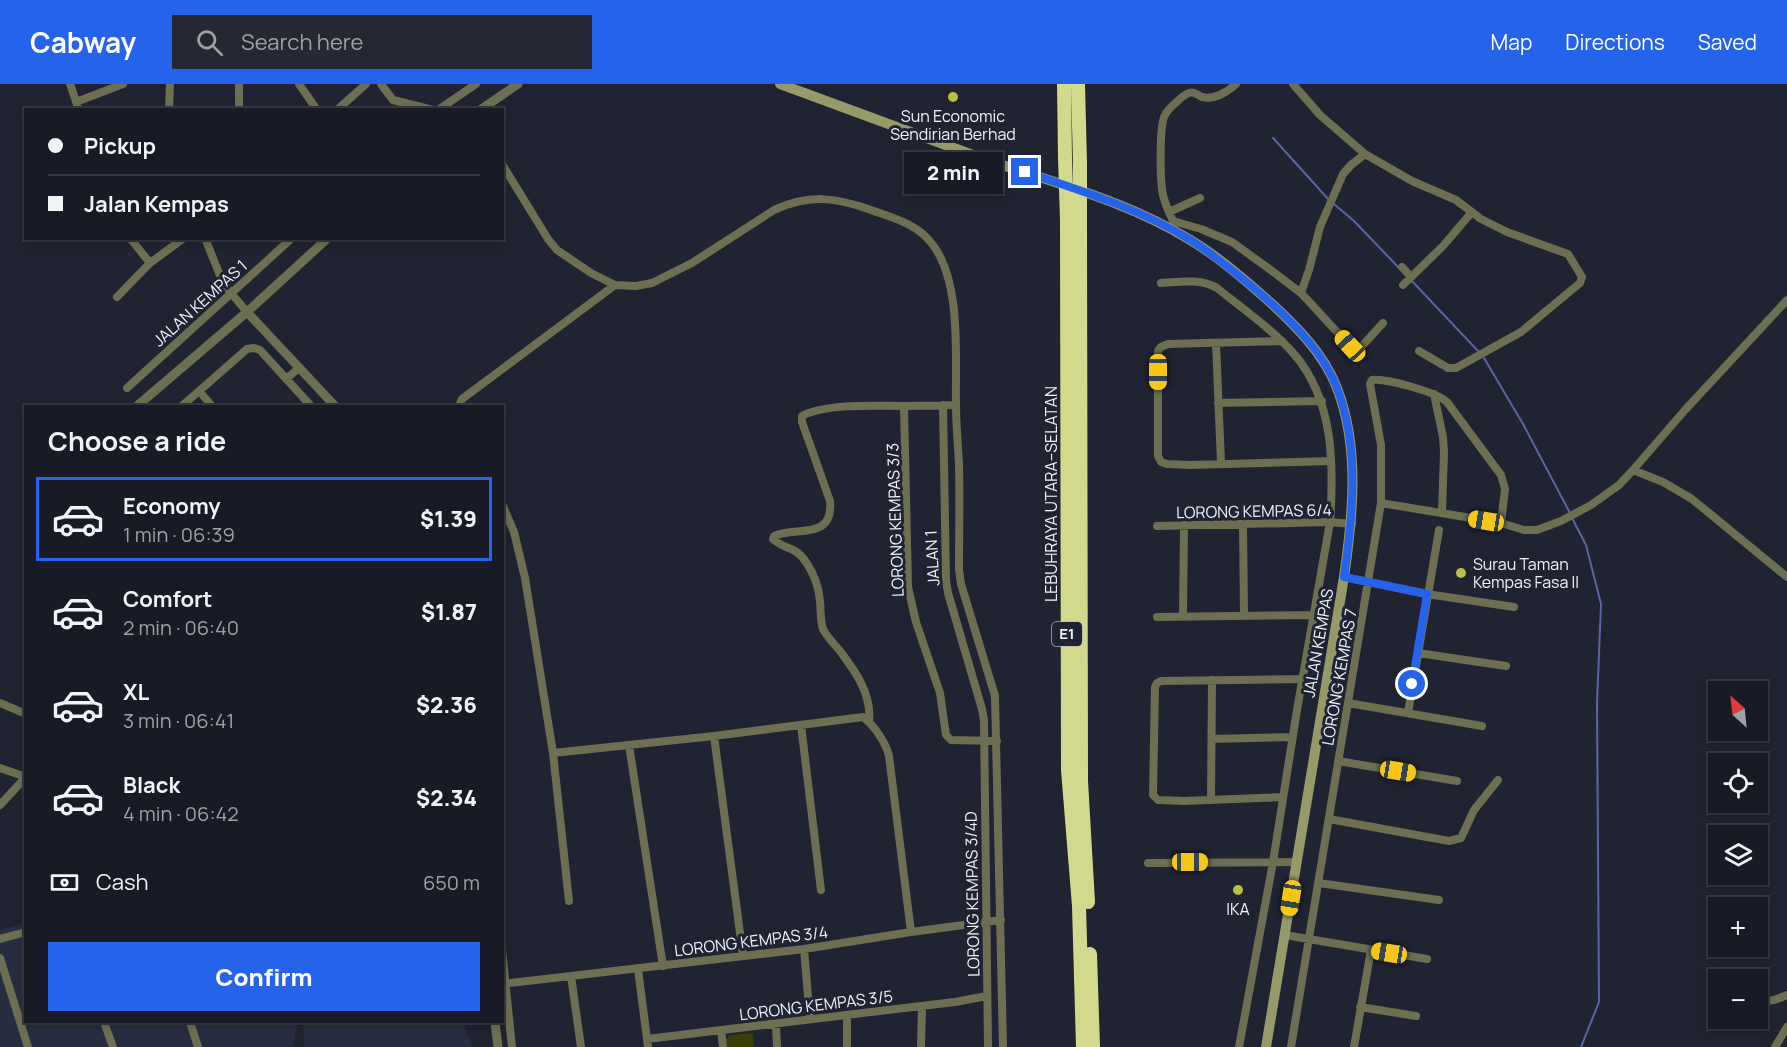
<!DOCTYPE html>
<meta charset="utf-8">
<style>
:root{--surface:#181a25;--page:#252732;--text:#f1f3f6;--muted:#9fa1a7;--line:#363842;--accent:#2563eb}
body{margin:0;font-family:Manrope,sans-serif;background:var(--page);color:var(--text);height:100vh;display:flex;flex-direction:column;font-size:22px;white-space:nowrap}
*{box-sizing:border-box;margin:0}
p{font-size:20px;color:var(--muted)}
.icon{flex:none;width:33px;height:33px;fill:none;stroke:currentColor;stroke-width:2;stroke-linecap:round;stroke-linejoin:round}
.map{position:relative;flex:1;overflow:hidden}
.panel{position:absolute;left:24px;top:321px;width:480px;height:618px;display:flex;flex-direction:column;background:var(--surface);border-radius:0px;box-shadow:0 3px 9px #0003,0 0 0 2px var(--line)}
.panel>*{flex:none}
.hud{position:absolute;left:24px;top:24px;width:480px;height:132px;border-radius:0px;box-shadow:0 3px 9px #0003,0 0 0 2px var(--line);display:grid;align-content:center;height:132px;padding:0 24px;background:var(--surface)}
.needle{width:39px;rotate:333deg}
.fabs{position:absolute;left:1708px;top:597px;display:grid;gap:12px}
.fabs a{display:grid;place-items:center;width:60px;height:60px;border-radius:0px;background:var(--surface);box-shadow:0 3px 9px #0003,0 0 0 2px var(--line);font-size:30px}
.end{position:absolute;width:27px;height:27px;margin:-14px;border:8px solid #2563eb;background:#fff;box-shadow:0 0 0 3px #fff}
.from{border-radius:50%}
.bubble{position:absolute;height:42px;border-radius:0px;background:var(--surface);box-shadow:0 3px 9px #0003,0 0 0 2px var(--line);font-size:20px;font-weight:800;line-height:42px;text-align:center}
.car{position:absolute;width:18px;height:36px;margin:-18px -9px;border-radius:8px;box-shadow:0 0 4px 2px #0007;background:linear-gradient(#f5c518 24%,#345 0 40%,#f5c518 0 76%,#345 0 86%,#f5c518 0)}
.hud b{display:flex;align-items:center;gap:21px;height:57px;font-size:22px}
.hud b+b{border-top:2px solid var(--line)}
.hud i{width:15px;height:15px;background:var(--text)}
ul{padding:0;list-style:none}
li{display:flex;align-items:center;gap:18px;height:84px;margin:0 12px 9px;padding:0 12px;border:3px solid transparent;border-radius:0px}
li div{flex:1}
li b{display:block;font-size:22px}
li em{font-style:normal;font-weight:800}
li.active{border-color:var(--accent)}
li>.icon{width:54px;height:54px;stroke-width:1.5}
h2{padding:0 24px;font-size:27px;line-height:72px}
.pay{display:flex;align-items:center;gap:15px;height:66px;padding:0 24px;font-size:22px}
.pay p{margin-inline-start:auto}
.action{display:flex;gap:12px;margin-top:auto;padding:12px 24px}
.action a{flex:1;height:69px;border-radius:0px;background:var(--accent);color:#fff;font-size:24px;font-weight:800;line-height:69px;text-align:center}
header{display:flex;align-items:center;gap:36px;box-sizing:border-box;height:84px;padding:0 30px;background:var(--accent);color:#fff}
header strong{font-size:28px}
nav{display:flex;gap:33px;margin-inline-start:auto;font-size:21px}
.search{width:420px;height:54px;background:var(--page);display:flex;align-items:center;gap:15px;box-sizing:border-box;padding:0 21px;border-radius:0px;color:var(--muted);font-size:22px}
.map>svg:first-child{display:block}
.built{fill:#282c40}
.green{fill:#3a3d05}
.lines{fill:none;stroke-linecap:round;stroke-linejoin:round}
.stream{stroke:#5965a3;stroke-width:2}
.minor{stroke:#6c6f51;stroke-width:8}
.tertiary{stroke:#6c6f51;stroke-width:9}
.secondary{stroke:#969a69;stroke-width:10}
.motorway{stroke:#d3d98c;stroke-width:14}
.motorway-bridge{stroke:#d3d98c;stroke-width:14}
.route{stroke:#2563eb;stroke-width:8}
.poi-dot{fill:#b9c046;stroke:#202331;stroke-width:2}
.labels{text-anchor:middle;stroke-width:6;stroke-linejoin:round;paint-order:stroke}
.shield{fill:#202331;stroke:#b2b5c0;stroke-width:1.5}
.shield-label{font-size:15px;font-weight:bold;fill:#f0f3fd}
.poi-label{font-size:16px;fill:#f0f3fd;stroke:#202331}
.street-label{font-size:16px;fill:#f0f3fd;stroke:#202331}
</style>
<header>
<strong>Cabway</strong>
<div class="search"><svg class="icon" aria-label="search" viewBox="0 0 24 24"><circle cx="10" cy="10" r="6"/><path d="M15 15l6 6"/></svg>Search here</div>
<nav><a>Map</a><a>Directions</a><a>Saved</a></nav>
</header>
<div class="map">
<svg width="1787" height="963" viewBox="0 0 1787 963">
<rect width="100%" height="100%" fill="#202331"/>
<!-- built -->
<path class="built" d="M25,839L26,938H297L293,963H0V846Z
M303,938H463L473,963H304Z"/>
<!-- green -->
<path class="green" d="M753,949L754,963H726V955L730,951Z"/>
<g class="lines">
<!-- stream -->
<path class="stream" d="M1273,54L1329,116
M1334,120L1354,137L1400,185
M1411,196L1478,267
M1484,274L1523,340L1570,429
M1572,434L1586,461L1601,520L1597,619L1599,918L1581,963"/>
<!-- minor -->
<path class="minor" d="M70,0L79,26
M299,0L317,26
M381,0L393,16L433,26
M1236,0C1227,8 1214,16 1202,13C1197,11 1195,7 1189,9C1183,11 1167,26 1165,31C1159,41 1160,98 1163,111C1165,120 1169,128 1173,137L1201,145L1232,158L1268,184L1301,209L1350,262L1358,264L1362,262L1383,239
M1293,0L1320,31L1365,70L1412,97L1456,116L1481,135L1507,148L1568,170L1582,193L1580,199L1521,248L1456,284H1448L1419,267
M76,18L123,0
M169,26L170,0
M239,26V0
M337,26L366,0
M438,26L476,0
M502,80L548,155L557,166L591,189L615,201L636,202L652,199L692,179L774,126C809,110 835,113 871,126C894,134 918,140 933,161C962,200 955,274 956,321C956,341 958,360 959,380C960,415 959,450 959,485L961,500L995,612L1003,963
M1169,128L1200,114
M130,154L150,179
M205,154L223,199L231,209L247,228
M1402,183L1411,193
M1161,199C1180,198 1200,194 1217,204C1243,225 1272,245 1294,270C1334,316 1334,381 1330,438L1297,626L1273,778L1239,963
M1403,201L1443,162L1472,128
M1301,209L1309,186L1320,143L1343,90L1351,81L1365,70
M117,213L150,179L184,154
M1282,257L1168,260L1161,263L1158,267V372L1161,378L1167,380L1190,381L1331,377
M1216,259L1221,379
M286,295L299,284
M127,304L292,154
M199,307L212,322
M1434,310L1443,353L1444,368L1442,429
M1218,319L1322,317
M943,321L946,496L948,509L982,625L984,636L988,963
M956,321L904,322L908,503L916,538L940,609L946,651L951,656L997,657
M182,322L247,265L254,264L260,266L311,322
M459,322L462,315L615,201
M1633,386L1685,326L1787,216
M1381,419L1501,439L1524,446H1537L1561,437L1591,421L1619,401L1633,386L1663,398L1692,415L1787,493
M502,420L514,448L525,494L553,669L569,817
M1243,440L1244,532
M1157,442L1330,438L1352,440
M1344,493L1427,510L1514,523
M1183,532L1184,441
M1157,533L1314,531
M1418,569L1506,582
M0,619L26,630
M1348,619L1482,642
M1408,629L1439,446
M869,638C872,611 856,588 840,567C834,560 827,553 823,545C820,536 821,526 820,517C819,503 814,490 806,478C795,461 784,466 773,455L774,452C795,442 834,457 830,417L802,338V332C826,319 877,322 904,322
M801,641L821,806
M714,652L743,872
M1212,655L1293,653
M629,661L663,882
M553,669L714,652L863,633C874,641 886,659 889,672L911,848
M1338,677L1457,697
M0,684L26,693
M1282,713L1184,717L1158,716L1153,711L1155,603L1157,599L1161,597L1303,595
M1211,715L1212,596
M0,721L26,693
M1329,735L1449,757L1461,754L1474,726L1498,696
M1148,779L1297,778
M1319,799L1439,816
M1285,851L1427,875
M0,855L26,848
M804,865L810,935
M502,866L512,963
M0,874L28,963
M638,885L648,963
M571,892L581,963
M502,900L804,865L911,848L1001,836
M1758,912C1767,921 1777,915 1787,911
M1360,923L1416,932
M847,931V963
M104,938L113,963
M190,938L198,963
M776,940L777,963
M721,946L723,963
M647,955L896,925L955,918L987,912
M921,963L922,922
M1291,963L1381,419V361L1370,300L1372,296C1386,294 1436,308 1447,318L1501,391L1505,405L1501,439
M1354,963L1371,866
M1775,963L1787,943"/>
<!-- tertiary -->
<path class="tertiary" d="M480,26L518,0
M247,228L335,322
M137,322L247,228L328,154
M495,938L498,963"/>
<!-- secondary -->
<path class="secondary" d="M780,0C847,25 914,50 981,74C1052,98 1128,117 1192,157C1220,174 1246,197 1271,219C1297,243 1324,270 1337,304C1360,364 1353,431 1344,493L1266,963"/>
<!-- motorway -->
<path class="motorway" d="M1064,0L1065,73
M1078,0L1080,80
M1067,136L1068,686L1079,822L1083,963
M1080,142L1081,697L1088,818
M1090,870L1093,963"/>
<!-- motorway-bridge -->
<path class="motorway-bridge" d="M1065,73L1067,136
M1080,142V80"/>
</g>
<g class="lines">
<!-- route -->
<path class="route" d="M1025,88C1082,107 1141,125 1192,157C1220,175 1246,197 1271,219C1297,243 1324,270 1337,304C1360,364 1353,431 1344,493L1427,510L1412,600"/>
</g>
<!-- markers -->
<g class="poi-dot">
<circle cx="953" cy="13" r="6"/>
<circle cx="1461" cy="489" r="6"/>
<circle cx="1238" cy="806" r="6"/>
</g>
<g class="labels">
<!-- shield labels -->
<rect class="shield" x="1052" y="538" width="30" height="24" rx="4.5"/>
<g class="shield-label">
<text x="1067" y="555">E1</text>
</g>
<!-- poi labels -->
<g class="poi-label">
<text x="953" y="38">Sun Economic<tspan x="953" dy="18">Sendirian Berhad</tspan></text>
<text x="1473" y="486" text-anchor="start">Surau Taman<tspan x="1473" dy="18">Kempas Fasa II</tspan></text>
<text x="1238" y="831">IKA</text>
</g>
<!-- street labels -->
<g class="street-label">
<text transform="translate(200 219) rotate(-42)" y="6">JALAN KEMPAS 1</text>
<text transform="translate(1051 410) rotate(-90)" y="6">LEBUHRAYA UTARA–SELATAN</text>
<text transform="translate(1254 427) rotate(-1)" y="6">LORONG KEMPAS 6/4</text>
<text transform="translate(895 436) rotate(-92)" y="6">LORONG KEMPAS 3/3</text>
<text transform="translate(932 474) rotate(-93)" y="6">JALAN 1</text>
<text transform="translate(1318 559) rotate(-80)" y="6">JALAN KEMPAS</text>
<text transform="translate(1339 593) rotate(-80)" y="6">LORONG KEMPAS 7</text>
<text transform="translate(972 810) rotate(-91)" y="6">LORONG KEMPAS 3/4D</text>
<text transform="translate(751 857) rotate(-7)" y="6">LORONG KEMPAS 3/4</text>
<text transform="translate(816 921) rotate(-7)" y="6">LORONG KEMPAS 3/5</text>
</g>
</g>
</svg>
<div class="fabs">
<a><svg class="needle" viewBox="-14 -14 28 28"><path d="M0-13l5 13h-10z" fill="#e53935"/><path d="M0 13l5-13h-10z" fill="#9fa1a7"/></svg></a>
<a><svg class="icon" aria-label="locate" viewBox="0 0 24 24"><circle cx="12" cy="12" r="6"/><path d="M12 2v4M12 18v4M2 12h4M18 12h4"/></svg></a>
<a><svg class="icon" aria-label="layers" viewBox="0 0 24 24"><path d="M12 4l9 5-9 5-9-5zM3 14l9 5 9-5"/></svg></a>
<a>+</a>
<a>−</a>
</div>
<i class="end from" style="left:1412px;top:600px"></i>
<i class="end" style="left:1025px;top:88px"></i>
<div class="bubble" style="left:904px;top:68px;width:99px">2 min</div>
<i class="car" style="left:1350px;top:262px;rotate:317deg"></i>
<i class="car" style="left:1158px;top:288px;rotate:180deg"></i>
<i class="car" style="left:1486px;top:437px;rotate:279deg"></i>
<i class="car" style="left:1398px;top:687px;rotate:99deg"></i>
<i class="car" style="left:1190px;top:778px;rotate:90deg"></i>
<i class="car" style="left:1291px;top:814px;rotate:189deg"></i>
<i class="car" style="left:1389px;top:869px;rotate:279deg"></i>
<div class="hud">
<b><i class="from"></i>Pickup</b>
<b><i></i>Jalan Kempas</b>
</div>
<section class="panel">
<h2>Choose a ride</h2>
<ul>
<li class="active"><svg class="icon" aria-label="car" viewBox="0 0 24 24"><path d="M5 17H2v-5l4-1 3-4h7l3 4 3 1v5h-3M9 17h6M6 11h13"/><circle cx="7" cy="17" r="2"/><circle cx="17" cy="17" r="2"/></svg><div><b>Economy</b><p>1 min · 06:39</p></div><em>$1.39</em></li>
<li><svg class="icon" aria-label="car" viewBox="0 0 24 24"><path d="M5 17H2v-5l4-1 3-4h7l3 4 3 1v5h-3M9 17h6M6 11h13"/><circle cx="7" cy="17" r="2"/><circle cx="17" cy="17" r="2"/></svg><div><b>Comfort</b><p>2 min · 06:40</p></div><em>$1.87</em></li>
<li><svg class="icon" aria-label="car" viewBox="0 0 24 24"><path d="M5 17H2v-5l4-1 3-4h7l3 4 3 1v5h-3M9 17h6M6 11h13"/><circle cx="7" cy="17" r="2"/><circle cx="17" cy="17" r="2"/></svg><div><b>XL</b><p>3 min · 06:41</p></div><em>$2.36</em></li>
<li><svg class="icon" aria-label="car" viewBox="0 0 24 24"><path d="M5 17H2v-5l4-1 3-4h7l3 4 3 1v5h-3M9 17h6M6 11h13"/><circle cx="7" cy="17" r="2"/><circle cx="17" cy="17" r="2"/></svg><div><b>Black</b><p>4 min · 06:42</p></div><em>$2.34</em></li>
</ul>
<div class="pay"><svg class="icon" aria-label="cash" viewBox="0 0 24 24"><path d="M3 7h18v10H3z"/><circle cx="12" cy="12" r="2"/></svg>Cash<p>650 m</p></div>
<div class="action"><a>Confirm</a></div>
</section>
</div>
